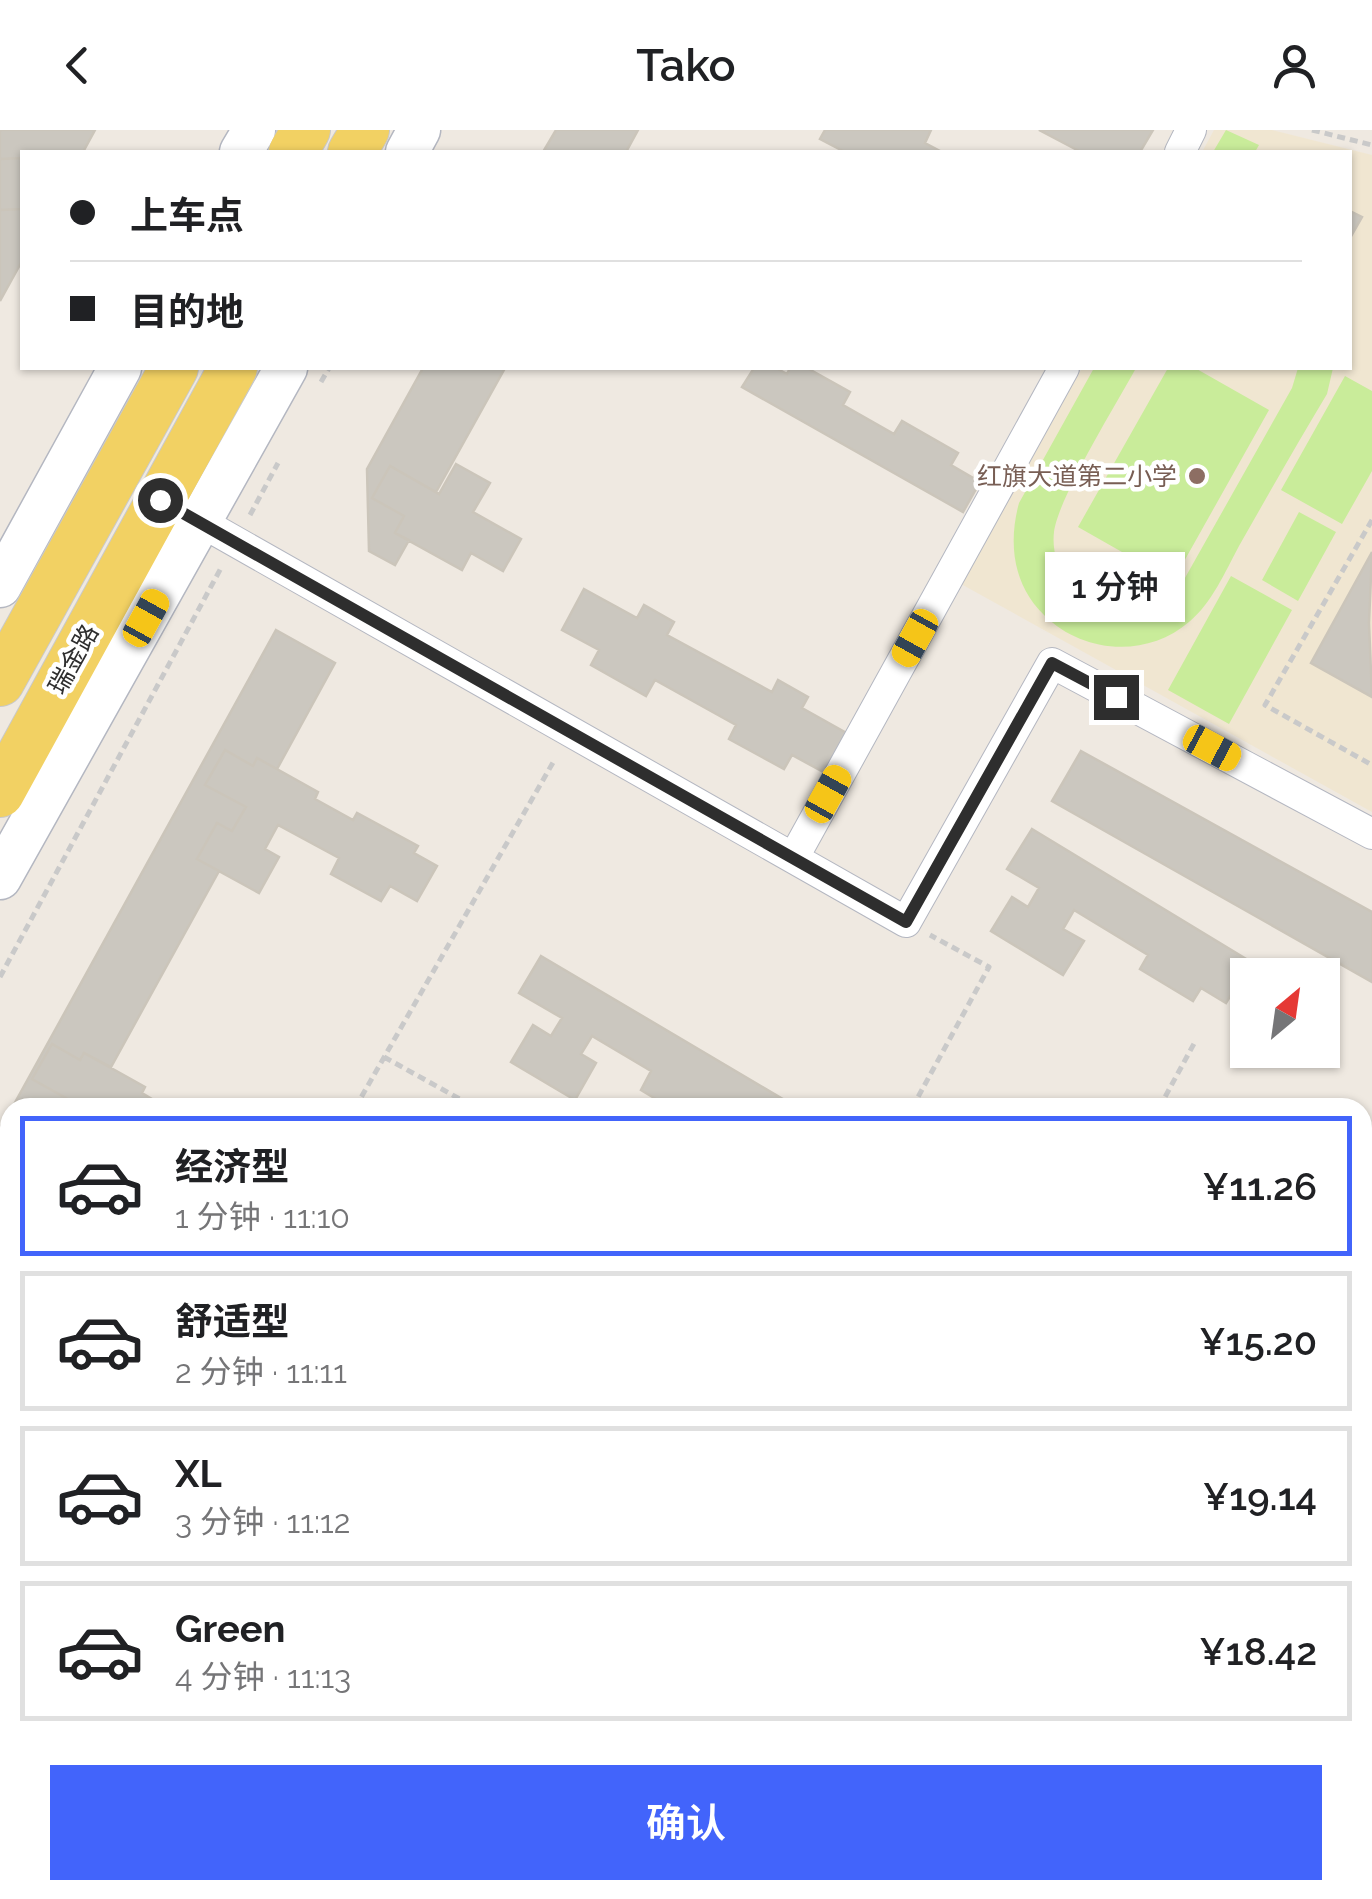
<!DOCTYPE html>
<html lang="zh">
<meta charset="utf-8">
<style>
:root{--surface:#fff;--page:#f2f2f2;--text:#202124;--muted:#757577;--line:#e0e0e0;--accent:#4264fb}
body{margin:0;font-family:Raleway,"Noto Sans SC",sans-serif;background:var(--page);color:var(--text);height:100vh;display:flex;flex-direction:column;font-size:38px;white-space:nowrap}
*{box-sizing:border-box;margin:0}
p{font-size:32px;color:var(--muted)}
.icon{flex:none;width:55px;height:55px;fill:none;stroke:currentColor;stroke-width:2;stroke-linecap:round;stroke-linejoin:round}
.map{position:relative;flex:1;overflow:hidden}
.panel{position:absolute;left:0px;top:968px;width:1372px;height:802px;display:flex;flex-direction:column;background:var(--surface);border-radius:30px 30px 0 0;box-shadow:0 2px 8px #0004}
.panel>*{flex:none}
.guide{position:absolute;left:20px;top:20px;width:1332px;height:220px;border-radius:0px;box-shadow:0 2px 8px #0004;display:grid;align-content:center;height:220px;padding:0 50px;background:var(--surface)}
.needle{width:65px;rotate:29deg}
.buttons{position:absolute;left:1230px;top:828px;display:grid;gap:20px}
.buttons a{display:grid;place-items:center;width:110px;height:110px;border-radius:0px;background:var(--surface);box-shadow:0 2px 8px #0004;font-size:50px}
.end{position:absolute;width:45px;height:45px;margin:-22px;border:12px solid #2e2e2e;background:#fff;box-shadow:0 0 0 5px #fff}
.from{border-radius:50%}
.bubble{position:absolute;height:70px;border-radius:0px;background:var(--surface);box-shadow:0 2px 8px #0004;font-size:32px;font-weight:600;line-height:70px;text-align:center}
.car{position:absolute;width:30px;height:60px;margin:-30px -15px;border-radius:12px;box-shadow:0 0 8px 2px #0007;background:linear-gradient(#f5c518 24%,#345 0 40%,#f5c518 0 76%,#345 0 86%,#f5c518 0)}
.guide b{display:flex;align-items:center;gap:35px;height:95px;font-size:38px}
.guide b+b{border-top:2px solid var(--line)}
.guide i{width:25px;height:25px;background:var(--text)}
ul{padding:18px 0 0;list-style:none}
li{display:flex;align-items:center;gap:30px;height:140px;margin:0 20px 15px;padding:0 30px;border:5px solid var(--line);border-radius:0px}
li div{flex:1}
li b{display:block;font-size:38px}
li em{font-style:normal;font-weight:600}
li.selected{border-color:var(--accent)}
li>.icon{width:90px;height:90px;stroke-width:1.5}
.primary-button{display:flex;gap:20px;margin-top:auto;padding:20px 50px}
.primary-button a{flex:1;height:115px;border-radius:0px;background:var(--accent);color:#fff;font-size:40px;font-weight:600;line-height:115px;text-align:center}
header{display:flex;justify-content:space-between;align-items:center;height:130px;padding:0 50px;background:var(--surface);font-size:45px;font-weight:600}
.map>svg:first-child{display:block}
.education{fill:#f0e6d1}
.pitch{fill:#c9ec9a}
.building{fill:#cbc7bf;stroke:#cbc5ba;stroke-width:2.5}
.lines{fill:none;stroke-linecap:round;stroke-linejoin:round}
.street-casing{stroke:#b4b7c1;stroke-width:32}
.secondary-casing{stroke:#b4b7c1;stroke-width:45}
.primary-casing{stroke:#c9c9c9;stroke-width:50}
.path{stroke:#c9c9c9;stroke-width:5;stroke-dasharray:8 5;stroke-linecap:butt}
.street{stroke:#fff;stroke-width:30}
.secondary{stroke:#fff;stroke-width:42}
.primary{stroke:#f2d163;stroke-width:48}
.route{stroke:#2e2e2e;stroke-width:12}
.education-dot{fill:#8d6e63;stroke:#fff;stroke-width:4}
.labels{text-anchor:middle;stroke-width:9;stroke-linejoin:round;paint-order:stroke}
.education-label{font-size:25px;fill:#785e54;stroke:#fff;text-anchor:end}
.street-label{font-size:25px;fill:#2e2e2e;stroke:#fff}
</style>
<header><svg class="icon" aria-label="back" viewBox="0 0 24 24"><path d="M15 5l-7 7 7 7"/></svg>Tako<svg class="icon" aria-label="person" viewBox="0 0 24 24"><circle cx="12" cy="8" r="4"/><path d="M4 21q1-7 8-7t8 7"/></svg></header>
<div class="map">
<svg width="1372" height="1769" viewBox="0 0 1372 1769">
<rect width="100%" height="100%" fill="#efe9e1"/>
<!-- education -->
<path class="education" d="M1214,0H1272L1372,25V682L961,454L1082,238H1350V22H1202Z"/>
<!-- pitch -->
<path class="pitch" d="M1226,0L1259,15L1255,22H1213Z
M1094,238H1136C1117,273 1058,368 1054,402C1050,436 1073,469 1105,479C1135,488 1160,475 1181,455L1292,258L1298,238H1333L1327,264C1297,314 1268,365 1239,416C1225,442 1212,473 1189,492C1147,528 1083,524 1044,485C1013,455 1008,413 1019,373Z
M1168,238H1195L1269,280L1173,451L1078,397Z
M1345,246L1372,261V341L1342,394L1281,360Z
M1299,382L1336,402L1298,471L1262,450Z
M1231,446L1292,480L1229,594L1168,560Z"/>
<!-- building -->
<path class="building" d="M0,0H95L83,22H22V28L0,29Z
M556,0H638L626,22H543Z
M825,0H931L925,13L942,22H845L820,9Z
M1039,0H1153L1140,22H1081Z
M22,28V79L0,80V29Z
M22,79V131L0,171V80Z
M1350,81L1362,87L1350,108Z
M423,238H505L436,362L390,336L372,368L404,386L395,403L409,410L395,435L369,421L367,339Z
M754,238H776L787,244L790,238H807L850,262L843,275L894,304L902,291L958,323L951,335L980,352L963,382L742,257Z
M456,334L490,353L473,382L521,409L503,441L471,423L462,440L395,403L404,386L372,368L390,336L439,364Z
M1372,422L1369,493L1372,567L1311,533Z
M584,459L637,488L644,475L674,492L667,505L772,562L778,550L808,567L802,578L850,605L829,645L792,625L784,639L729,609L736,595L655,550L646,566L591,535L599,520L562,500Z
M276,500L335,533L277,639L257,628L253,636L225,620L205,655L246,677L232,701L217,693L197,729L219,741L111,937L84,923L80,930L52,914L32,949L73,972L70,978H12Z
M225,620L253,636L257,628L318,662L315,669L353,690L357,683L418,716L414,723L437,736L417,771L390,756L381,771L331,744L339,728L278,695L265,719L279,727L259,763L197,729L217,693L232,701L246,677L205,655Z
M1081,621L1372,782V852L1052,671Z
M1032,699L1251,832L1226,873L1201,858L1193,871L1140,839L1148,825L1074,780L1063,799L1084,811L1063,845L991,801L1012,767L1028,777L1039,758L1007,739Z
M541,826L798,978H711L700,972L697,978H671L641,960L651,941L592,906L581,924L596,933L575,970L511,932L533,895L551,906L562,888L519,863Z
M52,914L80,930L84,923L145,957L142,963L167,978H70L73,972L32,949Z
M10,980V1030L0,1025V998Z
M1372,1061V1183L1362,1200V1078Z
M0,1093H10V1379L0,1322Z
M1362,1470L1372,1475V1550L1362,1545Z
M311,1760H534L551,1769H318Z
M534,1760H592L587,1769H551Z
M867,1760H1003L998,1769H861Z"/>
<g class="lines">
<defs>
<path id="street" d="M1180,22L1191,0
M185,383L906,792L1052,533L1372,704
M794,727L1064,238"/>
<path id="secondary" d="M241,22L254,0
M407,22L419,0
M0,456L120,238
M0,748L286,238
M1362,1291L1372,1277
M1362,1610L1372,1615
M0,1657L10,1668
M95,1760L103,1769
M1051,1769L1057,1760"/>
<path id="primary" d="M293,22L306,0
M352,22L365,0
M0,552L174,238
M0,663L233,238
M0,1739L10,1751"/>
</defs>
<!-- street casing -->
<use href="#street" class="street-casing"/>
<!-- secondary casing -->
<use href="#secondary" class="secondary-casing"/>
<!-- primary casing -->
<use href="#primary" class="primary-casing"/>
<!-- path -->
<path class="path" d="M1312,0L1372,15
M321,252L329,238
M250,385L278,333
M1372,390L1265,575L1372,635
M0,847L221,438
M384,927L476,978
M355,978L555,629
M912,978L989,837L930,805
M1159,978L1196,910
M1362,1349L1372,1334"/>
<!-- street -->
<use href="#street" class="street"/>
<!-- secondary -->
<use href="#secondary" class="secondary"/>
<!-- primary -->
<use href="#primary" class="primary"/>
</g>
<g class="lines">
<!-- route -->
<path class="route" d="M160,370L906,792L1052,533L1116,567"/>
</g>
<!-- markers -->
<circle class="education-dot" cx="1197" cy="346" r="10"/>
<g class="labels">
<!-- education labels -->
<g class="education-label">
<text x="1177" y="355">红旗大道第二小学</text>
</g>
<!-- street labels -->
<g class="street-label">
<text transform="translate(73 529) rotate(-61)" y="9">瑞金路</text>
</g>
</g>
</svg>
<div class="buttons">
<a><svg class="needle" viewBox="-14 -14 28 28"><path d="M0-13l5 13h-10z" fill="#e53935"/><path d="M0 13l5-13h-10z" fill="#757577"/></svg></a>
</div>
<i class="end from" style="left:160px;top:370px"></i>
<i class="end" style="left:1116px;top:567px"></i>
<div class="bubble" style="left:1045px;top:422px;width:140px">1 分钟</div>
<i class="car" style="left:146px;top:488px;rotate:29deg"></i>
<i class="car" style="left:915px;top:508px;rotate:209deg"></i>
<i class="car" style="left:1212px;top:618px;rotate:118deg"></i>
<i class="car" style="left:828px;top:664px;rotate:29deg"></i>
<div class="guide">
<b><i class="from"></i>上车点</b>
<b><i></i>目的地</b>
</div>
<section class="panel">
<ul>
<li class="selected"><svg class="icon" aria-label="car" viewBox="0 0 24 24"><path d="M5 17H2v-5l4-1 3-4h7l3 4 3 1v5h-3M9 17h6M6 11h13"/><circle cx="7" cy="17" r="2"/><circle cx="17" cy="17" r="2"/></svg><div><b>经济型</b><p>1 分钟 · 11:10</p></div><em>¥11.26</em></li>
<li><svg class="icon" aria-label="car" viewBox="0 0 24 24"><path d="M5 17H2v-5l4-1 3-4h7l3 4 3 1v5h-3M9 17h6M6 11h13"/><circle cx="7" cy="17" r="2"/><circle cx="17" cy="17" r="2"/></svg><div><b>舒适型</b><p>2 分钟 · 11:11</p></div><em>¥15.20</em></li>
<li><svg class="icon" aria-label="car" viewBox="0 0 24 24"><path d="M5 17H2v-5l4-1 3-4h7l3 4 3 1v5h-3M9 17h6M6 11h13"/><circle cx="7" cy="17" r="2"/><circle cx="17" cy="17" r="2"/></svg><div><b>XL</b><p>3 分钟 · 11:12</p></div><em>¥19.14</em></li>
<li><svg class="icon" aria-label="car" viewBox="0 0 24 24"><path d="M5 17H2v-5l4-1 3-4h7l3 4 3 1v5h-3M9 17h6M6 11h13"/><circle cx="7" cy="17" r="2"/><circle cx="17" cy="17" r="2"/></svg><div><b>Green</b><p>4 分钟 · 11:13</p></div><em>¥18.42</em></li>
</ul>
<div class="primary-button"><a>确认</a></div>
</section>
</div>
